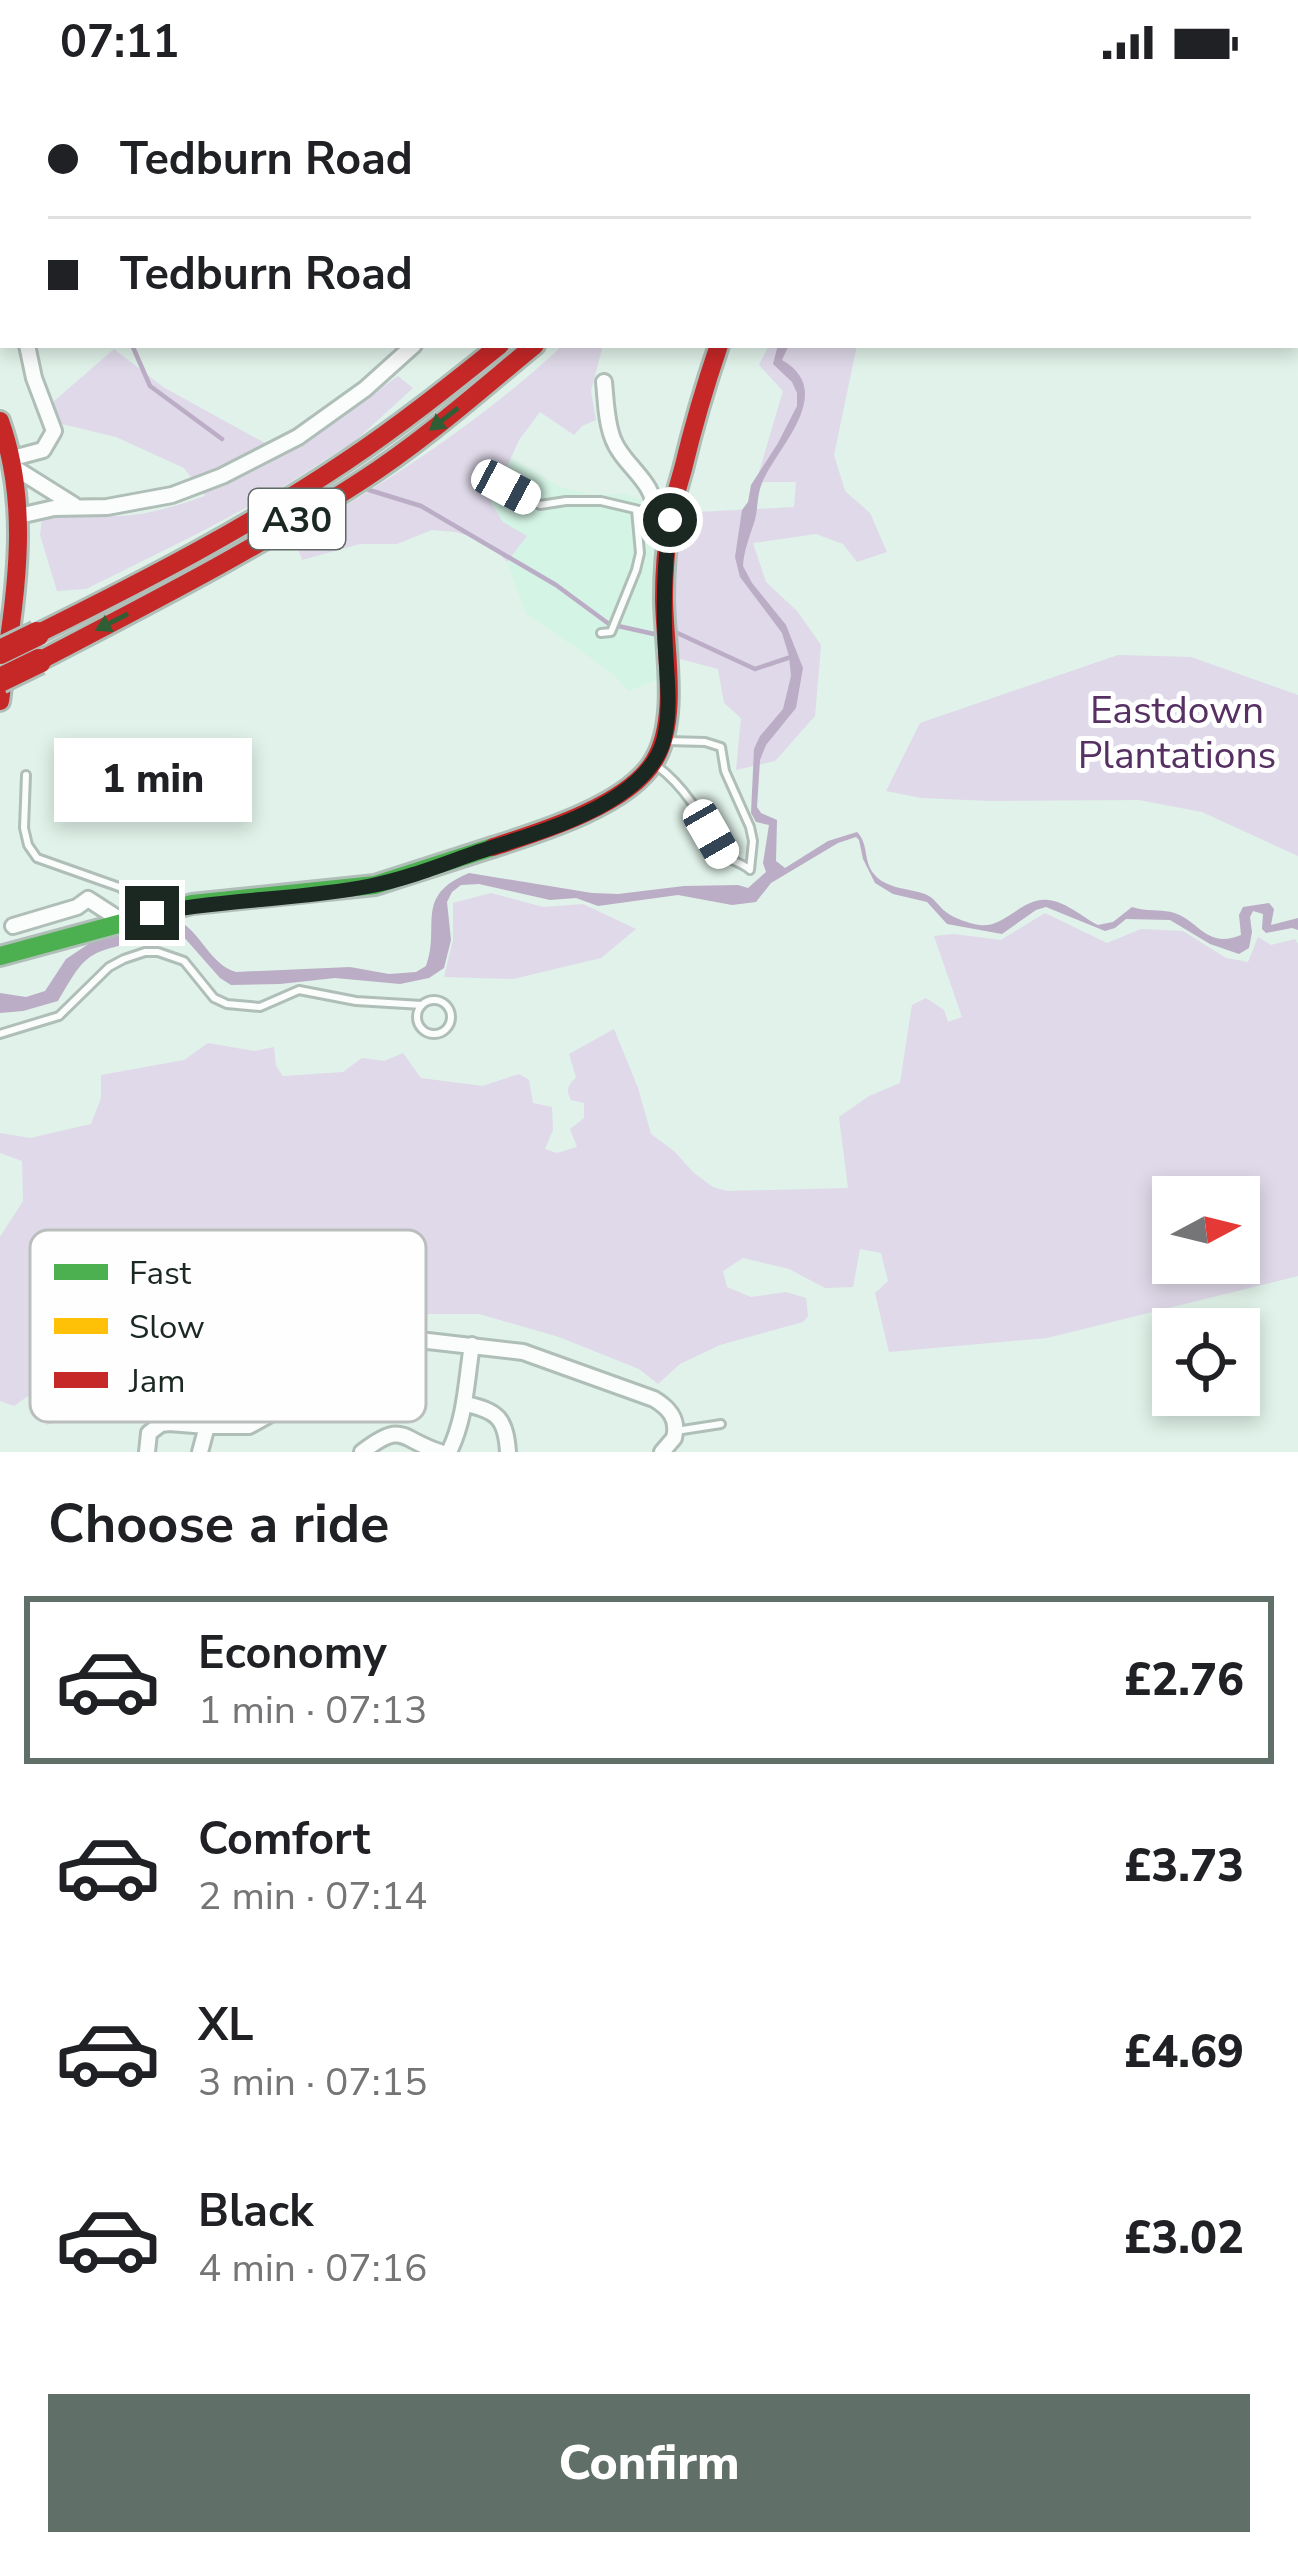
<!DOCTYPE html>
<meta charset="utf-8">
<style>
:root{--surface:#fff;--page:#f2f2f2;--text:#202124;--muted:#757577;--line:#e0e0e0;--accent:#606f68}
body{margin:0;font-family:"Nunito Sans",sans-serif;background:var(--page);color:var(--text);height:100vh;display:flex;flex-direction:column;font-size:45px;white-space:nowrap}
*{box-sizing:border-box;margin:0}
p{font-size:39px;color:var(--muted)}
.icon{flex:none;width:66px;height:66px;fill:none;stroke:currentColor;stroke-width:2;stroke-linecap:round;stroke-linejoin:round}
.map{position:relative;height:1368px;overflow:hidden}
.details{display:flex;flex-direction:column;background:var(--surface);flex:1}
.details>*{flex:none}
.guide{position:absolute;left:0px;top:0px;width:1299px;height:264px;box-shadow:0 6px 18px #0003;display:grid;align-content:center;height:264px;padding:0 48px;background:var(--surface)}
.needle{width:78px;rotate:83deg}
.tools{position:absolute;left:1152px;top:1092px;display:grid;gap:24px}
.tools a{display:grid;place-items:center;width:108px;height:108px;border-radius:0px;background:var(--surface);box-shadow:0 6px 18px #0003;font-size:60px}
.end{position:absolute;width:54px;height:54px;margin:-27px;border:15px solid #1b2822;background:#fff;box-shadow:0 0 0 6px #fff}
.from{border-radius:50%}
.bubble{position:absolute;height:84px;border-radius:0px;background:var(--surface);box-shadow:0 6px 18px #0003;font-size:39px;font-weight:800;line-height:84px;text-align:center}
.car{position:absolute;width:36px;height:72px;margin:-36px -18px;border-radius:15px;box-shadow:0 0 9px 3px #0007;background:linear-gradient(#fff 24%,#345 0 40%,#fff 0 76%,#345 0 86%,#fff 0)}
.guide b{display:flex;align-items:center;gap:42px;height:114px;font-size:45px}
.guide b+b{border-top:3px solid var(--line)}
.guide i{width:30px;height:30px;background:var(--text)}
ul{padding:0;list-style:none}
li{display:flex;align-items:center;gap:36px;height:168px;margin:0 24px 18px;padding:0 24px;border:6px solid transparent;border-radius:0px}
li div{flex:1}
li b{display:block;font-size:45px}
li em{font-style:normal;font-weight:800}
li.on{border-color:var(--accent)}
li>.icon{width:108px;height:108px;stroke-width:1.5}
h2{padding:0 48px;font-size:54px;line-height:144px}
.cta{display:flex;gap:24px;margin-top:auto;padding:24px 48px}
.cta a{flex:1;height:138px;border-radius:0px;background:var(--accent);color:#fff;font-size:48px;font-weight:800;line-height:138px;text-align:center}
.status{display:flex;justify-content:space-between;align-items:center;height:84px;padding:0 60px;background:var(--surface);direction:ltr}
.status svg{height:33px;fill:currentColor}
.map>svg:first-child{display:block}
.built{fill:#d4f4e5}
.green{fill:#dfd9e9;fill-rule:evenodd}
.water{fill:#bbadc5}
.lines{fill:none;stroke-linecap:round;stroke-linejoin:round}
.stream{stroke:#bbadc5;stroke-width:4.5}
.lane-casing{stroke:#b0beb8;stroke-width:12}
.street-casing{stroke:#b0beb8;stroke-width:20}
.fast-casing{stroke:#b0beb8;stroke-width:24}
.slow-casing{stroke:#b0beb8;stroke-width:24}
.jam-casing{stroke:#b0beb8;stroke-width:24}
.lane{stroke:#fafdfc;stroke-width:6}
.street{stroke:#fafdfc;stroke-width:14}
.fast{stroke:#4caf50;stroke-width:18}
.slow{stroke:#ffc107;stroke-width:18}
.jam{stroke:#c62828;stroke-width:18}
.jam-bridge-casing{stroke:#b0beb8;stroke-width:30;stroke-linecap:butt}
.jam-bridge{stroke:#c62828;stroke-width:24}
.oneway{fill:#2f5e34}
.route{stroke:#1b2822;stroke-width:15}
.labels{text-anchor:middle;stroke-width:10;stroke-linejoin:round;paint-order:stroke}
.shield{fill:#fefefe;stroke:#5f6864;stroke-width:3}
.shield-label{font-size:36px;font-weight:bold;fill:#1b2822}
.park-label{font-size:39px;fill:#563063;stroke:#fefefe}
.key{fill:#fefefe;stroke:#babebc;stroke-width:3}
.key-label{font-size:33px;fill:#1b2822}
</style>
<div class="status"><b>07:11</b><svg viewBox="0 0 49 12"><path d="M0 12V9h3v3zM5 12V6h3v6zM10 12V3h3v9zM15 12V0h3v12zM26 1h20v11H26zM47 4h2v5h-2z"/></svg></div>
<div class="map">
<svg width="1298" height="1368" viewBox="0 0 1298 1368">
<rect width="100%" height="100%" fill="#e0f2e9"/>
<!-- built -->
<path class="built" d="M510,374L558,402L591,411L625,410L665,425L659,595L628,607L617,594L584,569L526,530L507,478L515,470L503,438L491,419L505,393Z"/>
<!-- green -->
<path class="green" d="M563,261H603L591,307L596,336L582,342L574,351L540,328L519,356L491,419L503,438L527,452L507,478L488,458L456,448L432,446L397,460H360L302,476L294,453C391,395 480,339 563,261Z
M769,261H857L834,371L845,407L870,429L887,468L857,478L843,460L816,450L753,459L766,498L797,527L821,561L815,632L775,677L736,686L741,634L724,619L718,585L680,575L669,523L680,429L794,423L796,398H756L783,307L759,281Z
M114,265L163,303L283,369L326,344L398,292L413,304L355,357L270,411L195,451L86,505L57,507L40,451L42,434C67,427 94,432 120,432C149,431 178,421 205,412L184,384L116,353L62,340L53,318Z
M1118,571L1191,573L1298,611V772L1202,728L1139,716L992,717L921,714L886,707L920,639Z
M491,809L543,823L583,820L636,845L601,874L513,895L444,893L453,856V819Z
M1045,829L1107,859L1141,845L1183,847L1226,874L1248,878L1258,853L1271,861L1295,855L1298,860V1192L1047,1254L889,1268L875,1209L888,1197L881,1169L860,1165L853,1203L825,1204L789,1185L743,1174L723,1187L727,1203L751,1213L786,1208L806,1214L808,1232L803,1238L720,1261L680,1280L658,1300L639,1285L559,1253L479,1230H427L319,1266L202,1256L133,1284L104,1324L46,1341L41,1327L28,1312L14,1322L0,1317V1153L23,1117L22,1077L0,1069V1049L30,1054L91,1040L101,1014V991L184,976L208,959L254,967L274,963L276,982L283,992L343,988L362,974L384,977L403,969L421,994L482,1002L519,990L529,996L533,1019L552,1023L553,1046L545,1065L557,1069L577,1063L570,1045L584,1034V1019L571,1016C565,1005 569,1001 576,993L569,970L614,945L638,1004L651,1050L674,1067L694,1089L713,1103L727,1107L848,1104L839,1033L869,1012L900,999L912,921L926,914L944,926L948,938L962,933L934,852L954,850L1001,856ZM1173,1113H1239V1179H1173Z"/>
<!-- water -->
<path class="water" d="M778,261H789L782,276C838,308 776,364 762,399C757,411 758,424 755,436C750,452 744,465 743,482L752,499L786,541L803,584L796,624L766,661L760,676L757,723L761,729L777,736L776,777L785,784L828,757L857,748C869,760 863,777 874,790C886,805 908,804 925,810C935,814 937,821 946,828C953,834 971,840 980,841C1005,844 1022,813 1048,816C1067,818 1082,833 1098,841L1113,838L1132,823C1147,828 1159,825 1171,828C1199,835 1206,866 1241,851L1239,831L1243,823L1269,819L1274,825L1271,841L1298,834V846L1292,844L1266,849L1262,845L1263,830L1253,827L1250,833L1252,848L1249,864L1239,870L1210,860L1170,836L1126,835L1115,844L1105,847L1046,823L1036,826L1002,850L947,840L927,818L893,810L875,799L863,775L859,756L856,753L838,759L771,799L756,818L732,821L678,811L598,822L576,814L550,816L479,800L461,801L452,808L447,818L451,856L444,884L429,894L400,900L335,894L280,900L231,901L220,894L182,851L176,849C160,851 145,857 129,860C83,868 81,879 58,917L23,927L0,929V909L26,913L45,907L66,875L90,859L176,835C201,847 209,880 236,888L350,883L389,890L416,888L426,882C441,842 413,812 469,789L592,809L618,810L684,802L738,801L748,804L766,788L763,779L769,741L756,738L751,729L754,665L760,652L783,625L791,592L789,572L782,549L740,493L735,473L742,426L748,418L751,401L778,359L797,322V309L792,298L773,280Z"/>
<g class="lines">
<!-- stream -->
<path class="stream" d="M3,0L7,3
M232,3V0
M132,261L150,302L222,355
M369,406L421,422L556,501L609,540L654,550
M673,547L755,585L794,572"/>
<defs>
<path id="lane" d="M36,0L40,3
M543,0V3
M506,403L540,421L566,417H601L652,429
M601,549L611,548L636,486L640,469L636,426
M657,682C688,705 704,738 723,771C730,777 741,778 750,786L753,757L750,743L725,687L721,663L705,658L667,657
M26,691L24,744L28,761L37,774L119,803L138,814L150,826
M417 933a17 17 0 1 1 34 0a17 17 0 1 1-34 0Z
M0,950L59,932L109,883L124,875L145,868H158L184,877L214,914L227,920L260,923L299,906L356,917L422,921
M676,1347L721,1340"/>
<path id="street" d="M134,0V3
M479,0L492,3
M3,78V92
M604,298C606,317 606,337 613,355C623,382 657,398 654,429L670,436
M13,374L43,366L54,347L34,294L27,261
M15,384L74,421
M19,432L54,424L107,423L172,411L222,392L298,353L365,305L414,261
M13,842L77,823L88,815L122,837
M466,1320C497,1327 506,1334 508,1368
M147,1368L149,1349L161,1340L169,1339L207,1342
M200,1368L207,1342H249L317,1304L364,1272L388,1262L428,1257L523,1268L654,1315C669,1324 679,1335 674,1354L662,1368
M362,1368C404,1336 399,1355 440,1368
M449,1368C466,1333 466,1298 472,1261"/>
<path id="fast" d="M749,3L751,0
M779,3L782,0
M0,872L192,820L375,801L493,763"/>
<path id="slow" d="M843,3L844,0"/>
<path id="jam" d="M0,337C33,429 13,523 0,617
M37,550C142,498 247,444 345,378C399,342 449,302 500,261
M39,577C148,520 258,464 361,397C423,357 478,308 535,261
M493,763C540,748 628,721 654,677C680,635 664,561 664,513C664,489 666,463 670,439C672,421 678,403 683,385C693,343 705,302 719,261"/>
</defs>
<!-- lane casing -->
<use href="#lane" class="lane-casing"/>
<!-- street casing -->
<use href="#street" class="street-casing"/>
<!-- fast casing -->
<use href="#fast" class="fast-casing"/>
<!-- slow casing -->
<use href="#slow" class="slow-casing"/>
<!-- jam casing -->
<use href="#jam" class="jam-casing"/>
<!-- lane -->
<use href="#lane" class="lane"/>
<!-- street -->
<use href="#street" class="street"/>
<!-- fast -->
<use href="#fast" class="fast"/>
<!-- slow -->
<use href="#slow" class="slow"/>
<!-- jam -->
<use href="#jam" class="jam"/>
<defs>
<path id="jam-bridge" d="M0,568L37,550
M0,596L39,577"/>
</defs>
<!-- jam-bridge casing -->
<use href="#jam-bridge" class="jam-bridge-casing"/>
<!-- jam-bridge -->
<use href="#jam-bridge" class="jam-bridge"/>
</g>
<!-- one-way arrows -->
<defs><path id="oneway-solid" d="M-6-.8H1V-3.2L6.5 0L1 3.2V.8H-6Z" transform="scale(3)"/></defs>
<g class="oneway">
<use href="#oneway-solid" transform="translate(444 335) rotate(142)"/>
<use href="#oneway-solid" transform="translate(112 538) rotate(153)"/>
</g>
<g class="lines">
<!-- route -->
<path class="route" d="M152,829C224,815 298,816 370,802C406,795 441,781 475,769C532,750 647,722 664,655C672,623 666,588 665,555C663,515 665,476 670,436"/>
</g>
<g class="labels">
<!-- shield labels -->
<rect class="shield" x="249" y="405" width="96" height="60" rx="9"/>
<g class="shield-label">
<text x="297" y="448">A30</text>
</g>
<!-- park labels -->
<g class="park-label">
<text x="1177" y="639">Eastdown<tspan x="1177" dy="45">Plantations</tspan></text>
</g>
</g>
<!-- legend -->
<rect x="30" y="1146" width="396" height="192" rx="18" class="key"/>
<rect x="54" y="1180" width="54" height="16" fill="#4caf50"/>
<rect x="54" y="1234" width="54" height="16" fill="#ffc107"/>
<rect x="54" y="1288" width="54" height="16" fill="#c62828"/>
<g class="key-label">
<text x="129" y="1200">Fast</text>
<text x="129" y="1254">Slow</text>
<text x="129" y="1308">Jam</text>
</g>
</svg>
<div class="tools">
<a><svg class="needle" viewBox="-14 -14 28 28"><path d="M0-13l5 13h-10z" fill="#e53935"/><path d="M0 13l5-13h-10z" fill="#757577"/></svg></a>
<a><svg class="icon" aria-label="locate" viewBox="0 0 24 24"><circle cx="12" cy="12" r="6"/><path d="M12 2v4M12 18v4M2 12h4M18 12h4"/></svg></a>
</div>
<i class="end from" style="left:670px;top:436px"></i>
<i class="end" style="left:152px;top:829px"></i>
<div class="bubble" style="left:54px;top:654px;width:198px">1 min</div>
<i class="car" style="left:506px;top:403px;rotate:118deg"></i>
<i class="car" style="left:711px;top:750px;rotate:150deg"></i>
<div class="guide">
<b><i class="from"></i>Tedburn Road</b>
<b><i></i>Tedburn Road</b>
</div>
</div>
<section class="details">
<h2>Choose a ride</h2>
<ul>
<li class="on"><svg class="icon" aria-label="car" viewBox="0 0 24 24"><path d="M5 17H2v-5l4-1 3-4h7l3 4 3 1v5h-3M9 17h6M6 11h13"/><circle cx="7" cy="17" r="2"/><circle cx="17" cy="17" r="2"/></svg><div><b>Economy</b><p>1 min · 07:13</p></div><em>£2.76</em></li>
<li><svg class="icon" aria-label="car" viewBox="0 0 24 24"><path d="M5 17H2v-5l4-1 3-4h7l3 4 3 1v5h-3M9 17h6M6 11h13"/><circle cx="7" cy="17" r="2"/><circle cx="17" cy="17" r="2"/></svg><div><b>Comfort</b><p>2 min · 07:14</p></div><em>£3.73</em></li>
<li><svg class="icon" aria-label="car" viewBox="0 0 24 24"><path d="M5 17H2v-5l4-1 3-4h7l3 4 3 1v5h-3M9 17h6M6 11h13"/><circle cx="7" cy="17" r="2"/><circle cx="17" cy="17" r="2"/></svg><div><b>XL</b><p>3 min · 07:15</p></div><em>£4.69</em></li>
<li><svg class="icon" aria-label="car" viewBox="0 0 24 24"><path d="M5 17H2v-5l4-1 3-4h7l3 4 3 1v5h-3M9 17h6M6 11h13"/><circle cx="7" cy="17" r="2"/><circle cx="17" cy="17" r="2"/></svg><div><b>Black</b><p>4 min · 07:16</p></div><em>£3.02</em></li>
</ul>
<div class="cta"><a>Confirm</a></div>
</section>
